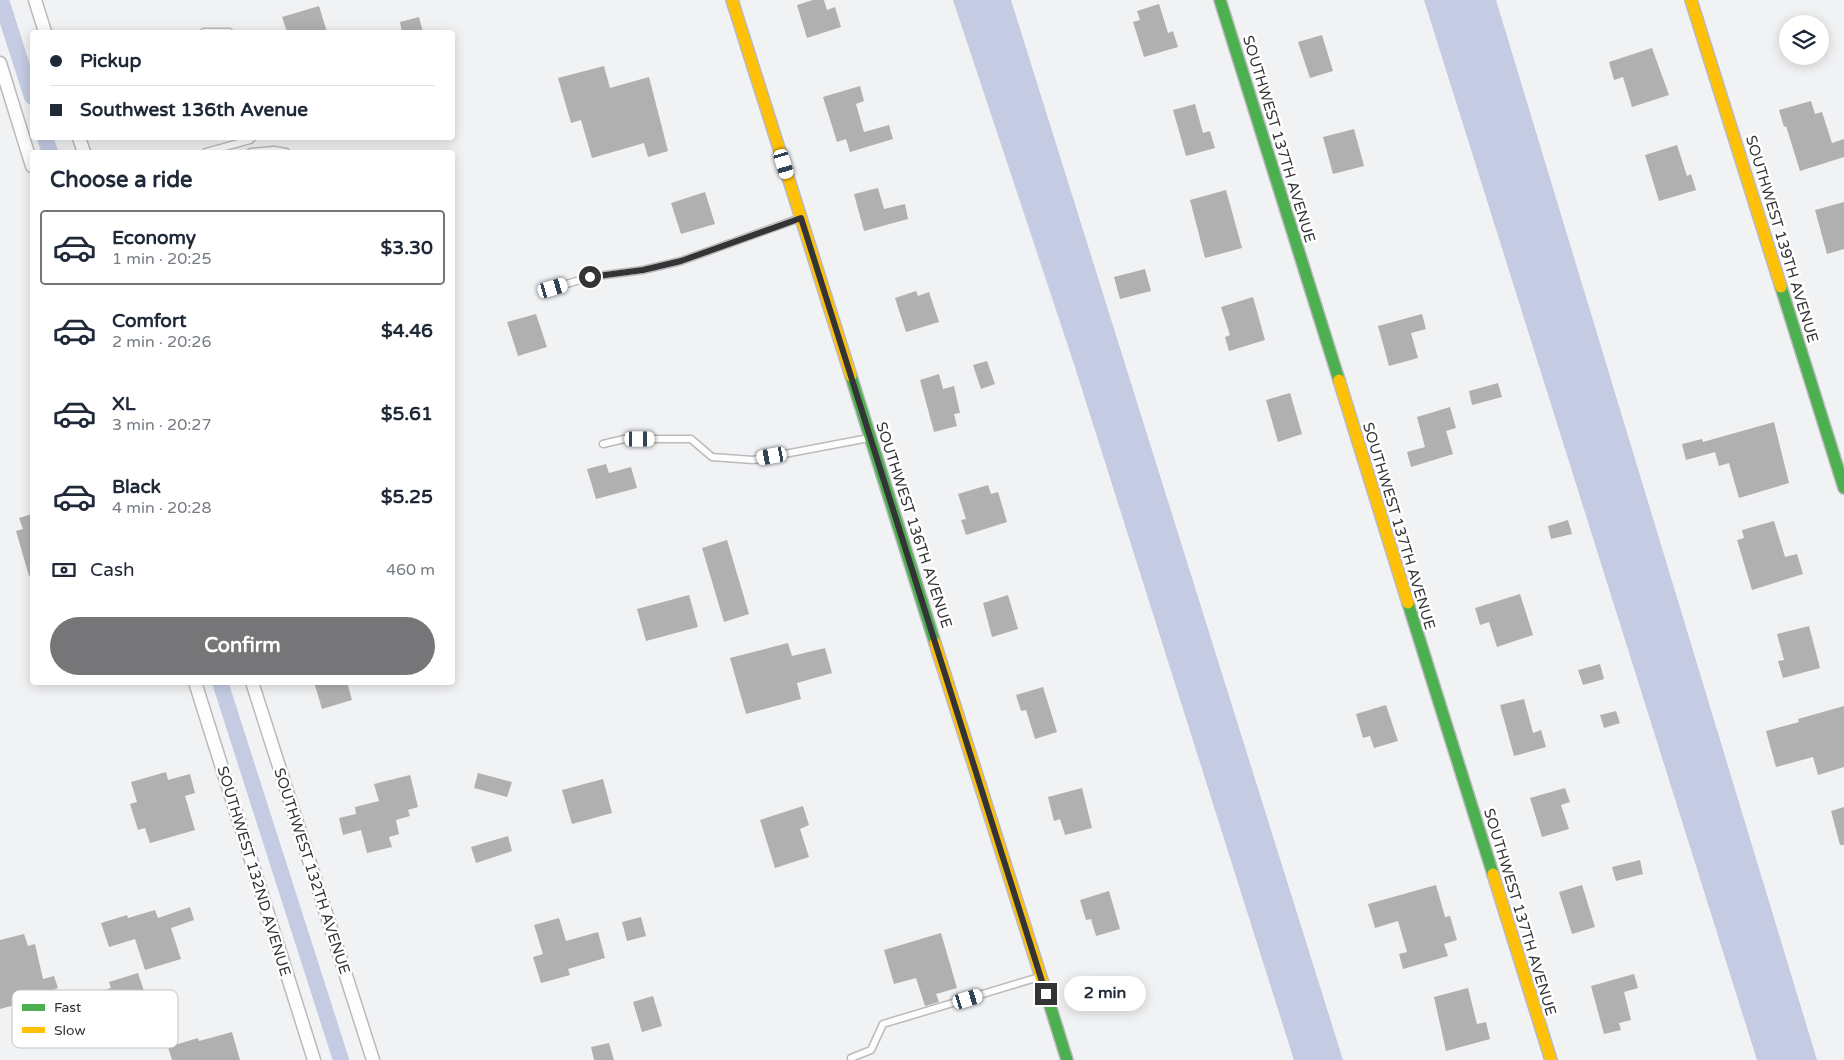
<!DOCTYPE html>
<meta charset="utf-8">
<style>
:root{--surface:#fff;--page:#f2f2f3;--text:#1f2937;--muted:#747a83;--line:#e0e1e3;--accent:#767678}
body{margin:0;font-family:"Varela Round",sans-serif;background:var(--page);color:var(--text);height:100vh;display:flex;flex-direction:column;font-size:19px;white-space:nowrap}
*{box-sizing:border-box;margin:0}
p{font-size:16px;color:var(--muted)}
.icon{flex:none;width:28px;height:28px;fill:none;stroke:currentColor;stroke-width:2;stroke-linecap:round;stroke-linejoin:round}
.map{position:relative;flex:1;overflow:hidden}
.sheet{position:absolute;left:30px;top:150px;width:425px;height:535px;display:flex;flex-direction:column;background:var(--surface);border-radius:5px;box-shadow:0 2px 12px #0003}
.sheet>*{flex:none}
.top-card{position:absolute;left:30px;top:30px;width:425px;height:110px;border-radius:5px;box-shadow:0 2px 12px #0003;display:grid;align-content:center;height:110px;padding:0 20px;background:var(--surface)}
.controls{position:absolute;left:1779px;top:15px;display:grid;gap:10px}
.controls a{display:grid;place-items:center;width:50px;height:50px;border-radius:50%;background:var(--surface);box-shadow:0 2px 12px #0003;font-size:25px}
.end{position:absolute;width:22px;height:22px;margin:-11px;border:6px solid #343436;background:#fff;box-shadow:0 0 0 2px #fff}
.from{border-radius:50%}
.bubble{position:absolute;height:35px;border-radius:18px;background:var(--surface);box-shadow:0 2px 12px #0003;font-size:16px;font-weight:700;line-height:35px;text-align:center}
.car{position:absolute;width:15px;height:30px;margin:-15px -8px;border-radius:6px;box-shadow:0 0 4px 1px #0007;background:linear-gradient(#fff 24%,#345 0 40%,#fff 0 76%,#345 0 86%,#fff 0)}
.top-card b{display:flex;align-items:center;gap:18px;height:48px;font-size:19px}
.top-card b+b{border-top:1px solid var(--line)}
.top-card i{width:12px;height:12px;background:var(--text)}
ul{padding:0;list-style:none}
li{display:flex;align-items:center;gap:15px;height:75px;margin:0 10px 8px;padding:0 10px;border:2px solid transparent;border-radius:5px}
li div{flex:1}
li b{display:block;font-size:19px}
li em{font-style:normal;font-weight:700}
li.selected{border-color:var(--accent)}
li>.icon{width:45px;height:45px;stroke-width:1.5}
h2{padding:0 20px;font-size:22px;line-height:60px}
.pay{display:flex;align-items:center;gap:12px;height:55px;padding:0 20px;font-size:19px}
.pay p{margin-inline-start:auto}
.button{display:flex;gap:10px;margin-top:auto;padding:10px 20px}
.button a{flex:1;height:58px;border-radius:30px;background:var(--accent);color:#fff;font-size:20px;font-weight:700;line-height:58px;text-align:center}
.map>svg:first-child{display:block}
.water{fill:#c4cbe2}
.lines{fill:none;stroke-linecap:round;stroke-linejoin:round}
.canal{stroke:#c4cbe2;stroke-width:16}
.building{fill:#b0b0b1}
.lane-casing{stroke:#bababc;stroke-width:9}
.street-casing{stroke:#bababc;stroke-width:15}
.fast-casing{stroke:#bababc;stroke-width:14}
.slow-casing{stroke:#bababc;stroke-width:14}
.lane{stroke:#fdfdfd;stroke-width:6}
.street{stroke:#fdfdfd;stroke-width:12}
.fast{stroke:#4caf50;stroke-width:11}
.slow{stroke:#ffc107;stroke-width:11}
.route{stroke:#343436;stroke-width:6}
.labels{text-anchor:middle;stroke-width:5;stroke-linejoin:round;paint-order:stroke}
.street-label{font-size:15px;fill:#343436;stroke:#fff}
.key{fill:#fff;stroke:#c2c2c3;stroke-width:1}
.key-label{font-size:14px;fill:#343436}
</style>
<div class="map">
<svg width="1844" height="1060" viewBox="0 0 1844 1060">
<rect width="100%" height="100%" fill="#f1f2f4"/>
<!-- water -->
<path class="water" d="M953,0H1011L1343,1060H1294L1074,364Z
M1424,0H1496L1817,1060H1757Z"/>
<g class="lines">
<!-- canal -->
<path class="canal" d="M1,0L32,97
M45,138L50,152
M220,682L341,1060"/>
</g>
<!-- building -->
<path class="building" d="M813,0H824L827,10L835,7L841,27L807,38L797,5Z
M1159,4L1168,33L1173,31L1178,47L1144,57L1133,22L1140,20L1137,11Z
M319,6L327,32H287L282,17Z
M419,17L423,32H402L400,22Z
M1322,35L1333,71L1310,78L1298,42Z
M1652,48L1669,95L1632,107L1623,77L1614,80L1609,62Z
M604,66L610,88L649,77L668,151L648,157L644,143L592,158L581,120L571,123L558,78Z
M860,86L864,101L856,104L864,132L889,125L893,139L850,152L846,139L837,142L823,97Z
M1811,101L1815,114L1822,112L1832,143L1844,139V157L1800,171L1786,126L1784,127L1779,110Z
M1195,104L1203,133L1210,131L1215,148L1186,156L1173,110Z
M1354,129L1364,166L1333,174L1323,137Z
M1677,145L1687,176L1691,174L1696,190L1659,201L1645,155Z
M878,188L884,209L905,204L908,219L864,231L854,194Z
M1226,190L1242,248L1205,258L1190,200Z
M705,192L715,224L681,234L671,203Z
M1844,202V249L1827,254L1815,210Z
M1145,269L1151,291L1120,299L1114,277Z
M916,291L918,296L929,292L939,322L906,332L895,298Z
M1253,297L1265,340L1229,351L1225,337L1230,335L1221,307Z
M536,314L547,347L518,356L507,322Z
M1422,314L1426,329L1411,333L1418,358L1389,366L1378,326Z
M987,361L995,384L981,389L973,365Z
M939,374L943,389L954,386L960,413L954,414L957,426L934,432L920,380Z
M1498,383L1502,397L1472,405L1469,391Z
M1290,393L1302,434L1278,442L1266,400Z
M1450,407L1456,428L1446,431L1453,454L1411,467L1407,452L1425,447L1417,417Z
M1774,422L1789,483L1739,498L1729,463L1719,466L1715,452L1686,460L1682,444L1702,439L1703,442Z
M606,464L609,473L631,467L637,488L596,499L587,469Z
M988,485L991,494L998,492L1007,522L966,535L961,520L966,519L958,494Z
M32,514V576H29L16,531L23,529L19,518Z
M1568,520L1572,534L1551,539L1548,526Z
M1774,521L1785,557L1797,554L1803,574L1752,590L1737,540L1744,538L1742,530Z
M727,540L749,614L724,622L702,548Z
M1520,594L1533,635L1497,647L1489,622L1480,625L1475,608Z
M689,595L698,627L646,641L637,609Z
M1008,595L1018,629L992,637L983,603Z
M1809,626L1820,668L1783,678L1778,661L1784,660L1777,634Z
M788,643L792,656L825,648L832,673L797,683L801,699L746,714L730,658Z
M1600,664L1604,679L1583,685L1578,670Z
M314,682H347L352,700L322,709Z
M1043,687L1057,732L1035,739L1026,710L1021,711L1016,695Z
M1524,699L1533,733L1541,730L1546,747L1514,756L1500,705Z
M1386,705L1398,741L1374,748L1370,736L1363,738L1356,714Z
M1844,706V767L1818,775L1813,757L1776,767L1766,731L1799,722L1798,719Z
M1616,711L1620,723L1604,728L1600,715Z
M166,772L168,780L190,774L195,793L185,796L195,830L150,843L145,828L138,830L130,804L137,802L131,782Z
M478,773L512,782L507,797L474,788Z
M410,775L418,807L408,810L410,816L396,820L399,834L389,837L392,847L367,853L361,830L343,835L339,818L356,814L355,807L379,801L374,784Z
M603,779L612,813L572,824L562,790Z
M1082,788L1092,828L1065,835L1060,819L1054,821L1048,797Z
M1565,788L1570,802L1561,805L1569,829L1542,837L1530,798Z
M803,806L809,825L800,829L809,857L775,868L760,820Z
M1844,807V845H1840L1831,811Z
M508,836L512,851L476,863L471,847Z
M1640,860L1643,874L1616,881L1612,867Z
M1436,885L1445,917L1450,916L1457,940L1444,944L1448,956L1403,969L1399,954L1407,952L1398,921L1375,928L1368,904Z
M1582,885L1595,927L1572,934L1559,892Z
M1109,891L1120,929L1096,936L1091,919L1086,920L1080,900Z
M190,907L194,920L171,928L181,959L145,970L135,939L109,947L101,923L127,915L128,918L155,910L158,918Z
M641,917L646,936L627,941L622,922Z
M559,918L566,941L598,932L605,958L568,969L570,975L541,983L533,957L543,954L534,925Z
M941,933L957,988L936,994L939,1002L925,1006L916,978L894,984L884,950Z
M24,934L28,946L35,944L43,979L54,976L58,988L50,991L51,995L0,1009V940Z
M138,973L152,1015L93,1033L81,998L111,988L109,982Z
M1634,974L1638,988L1624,992L1631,1020L1619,1023L1621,1030L1604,1034L1591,986Z
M1468,988L1477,1024L1486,1022L1490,1039L1446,1051L1434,997Z
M653,996L662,1026L642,1032L633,1002Z
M232,1032L240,1060H172L168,1047L198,1038L199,1041Z
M609,1043L614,1060H594L591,1047Z"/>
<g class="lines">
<defs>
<path id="lane" d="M204,32H229
M206,152L250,140L252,138
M251,152L274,150L286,152
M553,288L590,277L643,270L681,261L800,218
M603,444L624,439H691L712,457L753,460L869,438
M851,1058L871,1050L883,1024L1039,977"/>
<path id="street" d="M35,0L45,32
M0,63L32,166
M79,138L84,152
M195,682L314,1060
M252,682L373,1060"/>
<path id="fast" d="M1220,0L1339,380
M1781,287L1844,488
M851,376L935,643
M1408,603L1493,874
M1048,999L1067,1060"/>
<path id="slow" d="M732,0L851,376
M1691,0L1781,287
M1339,380L1408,603
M935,643L1048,999
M1493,874L1551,1060"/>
</defs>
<!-- lane casing -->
<use href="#lane" class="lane-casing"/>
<!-- street casing -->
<use href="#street" class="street-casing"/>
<!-- fast casing -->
<use href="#fast" class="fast-casing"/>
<!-- slow casing -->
<use href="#slow" class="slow-casing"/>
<!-- lane -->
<use href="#lane" class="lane"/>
<!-- street -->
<use href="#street" class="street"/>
<!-- fast -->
<use href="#fast" class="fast"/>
<!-- slow -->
<use href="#slow" class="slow"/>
</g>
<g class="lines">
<!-- route -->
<path class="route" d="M590,277L643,270L681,261L801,218L1046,994"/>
</g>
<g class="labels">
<!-- street labels -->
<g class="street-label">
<text transform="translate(1279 139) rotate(73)" y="5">SOUTHWEST 137TH AVENUE</text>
<text transform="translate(1782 239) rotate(73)" y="5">SOUTHWEST 139TH AVENUE</text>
<text transform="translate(914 525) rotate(72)" y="5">SOUTHWEST 136TH AVENUE</text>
<text transform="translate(1399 526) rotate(73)" y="5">SOUTHWEST 137TH AVENUE</text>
<text transform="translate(254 871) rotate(73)" y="5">SOUTHWEST 132ND AVENUE</text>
<text transform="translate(312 871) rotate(72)" y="5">SOUTHWEST 132TH AVENUE</text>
<text transform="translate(1520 912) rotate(73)" y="5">SOUTHWEST 137TH AVENUE</text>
</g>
</g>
<!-- legend -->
<rect x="12" y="990" width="166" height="58" rx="8" class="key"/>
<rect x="22" y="1004" width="23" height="7" fill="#4caf50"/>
<rect x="22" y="1027" width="23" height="6" fill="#ffc107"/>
<g class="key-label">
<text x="54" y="1012">Fast</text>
<text x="54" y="1035">Slow</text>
</g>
</svg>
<div class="controls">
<a><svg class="icon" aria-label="layers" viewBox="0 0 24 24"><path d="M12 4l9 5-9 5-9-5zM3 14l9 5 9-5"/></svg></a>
</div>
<i class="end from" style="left:590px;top:277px"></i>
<i class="end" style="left:1046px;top:994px"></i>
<div class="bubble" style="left:1064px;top:976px;width:82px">2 min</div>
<i class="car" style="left:784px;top:164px;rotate:163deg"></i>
<i class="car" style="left:553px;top:288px;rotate:74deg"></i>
<i class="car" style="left:640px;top:439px;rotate:90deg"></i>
<i class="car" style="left:772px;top:456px;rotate:260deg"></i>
<i class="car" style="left:968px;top:999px;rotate:73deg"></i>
<div class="top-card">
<b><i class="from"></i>Pickup</b>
<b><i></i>Southwest 136th Avenue</b>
</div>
<section class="sheet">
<h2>Choose a ride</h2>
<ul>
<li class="selected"><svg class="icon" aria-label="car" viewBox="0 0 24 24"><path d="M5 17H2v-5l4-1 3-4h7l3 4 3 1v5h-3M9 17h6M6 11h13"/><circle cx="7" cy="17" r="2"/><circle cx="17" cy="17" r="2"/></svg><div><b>Economy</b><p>1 min · 20:25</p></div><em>$3.30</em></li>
<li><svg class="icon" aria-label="car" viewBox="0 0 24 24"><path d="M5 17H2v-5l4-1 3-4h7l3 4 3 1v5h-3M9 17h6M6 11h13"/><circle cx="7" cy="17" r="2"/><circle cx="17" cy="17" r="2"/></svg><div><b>Comfort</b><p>2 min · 20:26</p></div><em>$4.46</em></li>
<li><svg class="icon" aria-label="car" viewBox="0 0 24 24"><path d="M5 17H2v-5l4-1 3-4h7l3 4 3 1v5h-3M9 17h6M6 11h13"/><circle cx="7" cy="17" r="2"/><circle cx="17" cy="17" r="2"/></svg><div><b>XL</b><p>3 min · 20:27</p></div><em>$5.61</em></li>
<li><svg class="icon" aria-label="car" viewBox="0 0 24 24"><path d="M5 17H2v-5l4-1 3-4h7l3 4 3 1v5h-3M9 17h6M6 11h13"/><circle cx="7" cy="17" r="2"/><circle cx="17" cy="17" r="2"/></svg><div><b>Black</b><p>4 min · 20:28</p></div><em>$5.25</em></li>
</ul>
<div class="pay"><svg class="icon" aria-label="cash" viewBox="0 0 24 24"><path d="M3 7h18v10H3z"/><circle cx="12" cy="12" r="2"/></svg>Cash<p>460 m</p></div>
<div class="button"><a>Confirm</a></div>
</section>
</div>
